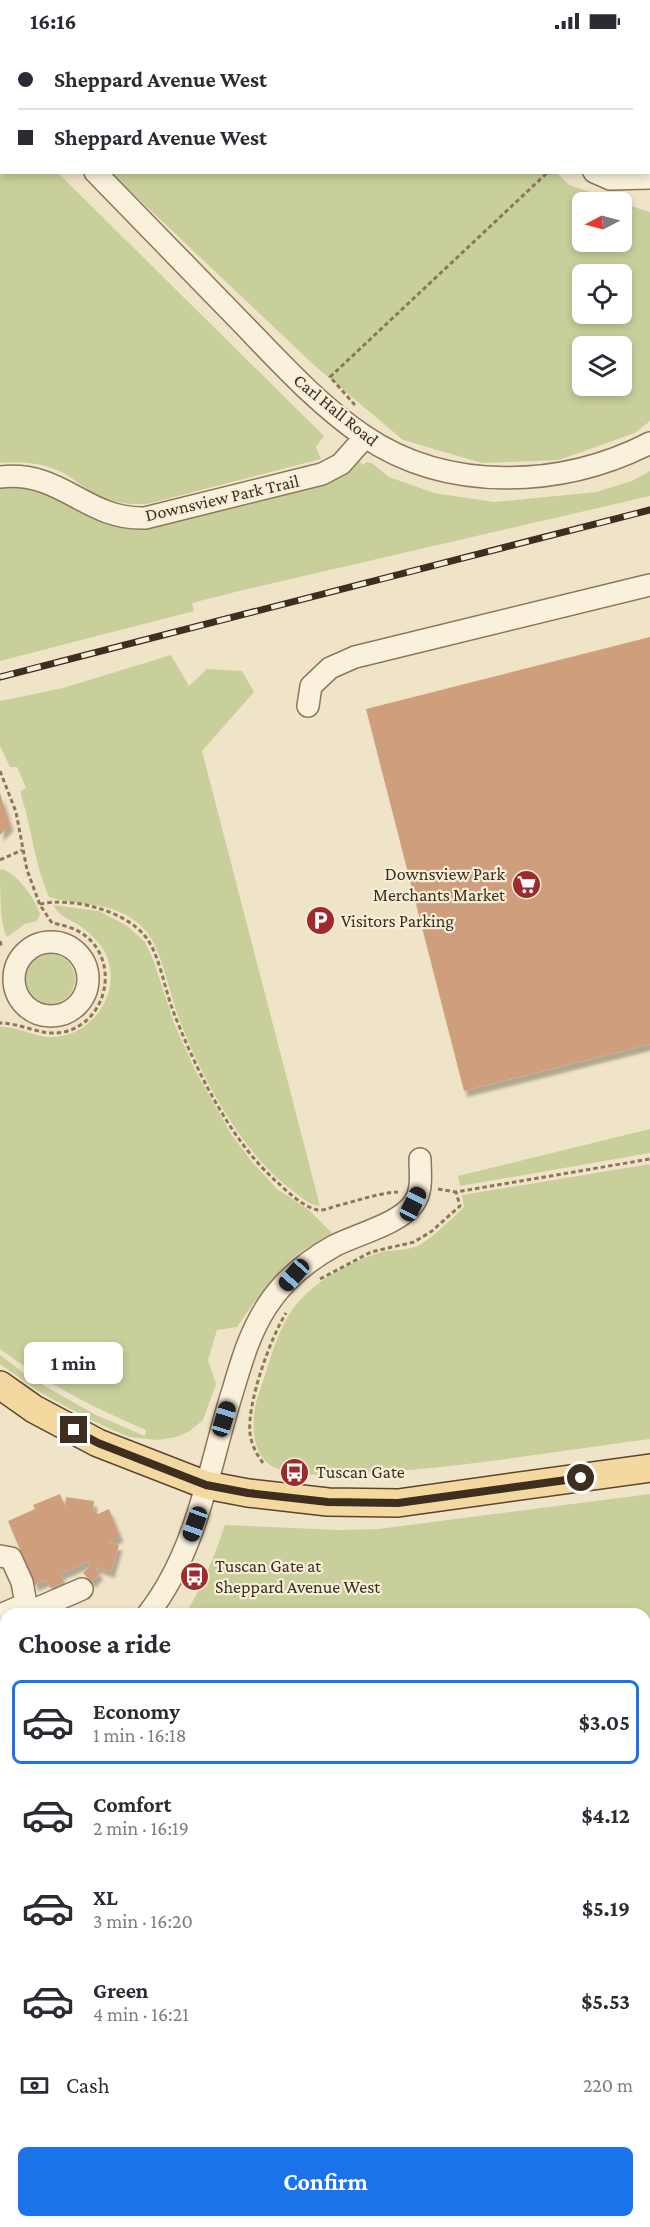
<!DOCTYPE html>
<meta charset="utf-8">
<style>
:root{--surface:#fff;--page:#f7f7f7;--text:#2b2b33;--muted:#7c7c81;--line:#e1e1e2;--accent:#1a73e8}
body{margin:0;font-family:"Crimson Pro",serif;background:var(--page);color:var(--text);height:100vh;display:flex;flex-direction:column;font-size:22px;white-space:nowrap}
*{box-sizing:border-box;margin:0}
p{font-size:20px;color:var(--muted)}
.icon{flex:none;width:33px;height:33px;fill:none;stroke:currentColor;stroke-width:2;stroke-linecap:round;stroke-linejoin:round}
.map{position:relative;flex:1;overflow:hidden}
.panel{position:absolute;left:0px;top:1566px;width:651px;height:620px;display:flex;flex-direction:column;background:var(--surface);border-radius:18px 18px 0 0;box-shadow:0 3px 9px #0003}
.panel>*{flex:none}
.banner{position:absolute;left:0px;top:0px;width:651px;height:132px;box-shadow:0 3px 9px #0003;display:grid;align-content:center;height:132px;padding:0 18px;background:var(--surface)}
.needle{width:39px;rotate:264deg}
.buttons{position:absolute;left:572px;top:150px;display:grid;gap:12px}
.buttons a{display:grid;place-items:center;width:60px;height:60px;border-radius:9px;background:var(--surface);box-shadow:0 3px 9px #0003;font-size:30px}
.end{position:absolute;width:27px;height:27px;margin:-14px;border:8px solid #3d2e20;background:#fff;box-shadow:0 0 0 3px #fff}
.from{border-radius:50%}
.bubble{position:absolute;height:42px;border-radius:9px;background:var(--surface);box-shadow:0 3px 9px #0003;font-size:20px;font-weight:700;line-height:42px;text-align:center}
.car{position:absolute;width:18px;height:36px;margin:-18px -9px;border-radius:8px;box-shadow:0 0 4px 2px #0007;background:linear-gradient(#222 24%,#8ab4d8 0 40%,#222 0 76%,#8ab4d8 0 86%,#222 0)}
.banner b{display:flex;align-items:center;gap:21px;height:57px;font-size:22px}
.banner b+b{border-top:2px solid var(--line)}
.banner i{width:15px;height:15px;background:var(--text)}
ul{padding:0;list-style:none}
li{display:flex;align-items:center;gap:18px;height:84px;margin:0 12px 9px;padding:0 6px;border:3px solid transparent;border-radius:9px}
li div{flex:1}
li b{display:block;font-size:22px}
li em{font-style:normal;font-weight:700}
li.on{border-color:var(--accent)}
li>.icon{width:54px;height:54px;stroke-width:1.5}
h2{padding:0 18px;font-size:27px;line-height:72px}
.pay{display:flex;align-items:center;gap:15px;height:66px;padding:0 18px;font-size:22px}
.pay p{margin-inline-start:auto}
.action{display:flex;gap:12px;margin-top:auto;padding:12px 18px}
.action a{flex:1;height:69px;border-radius:9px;background:var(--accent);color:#fff;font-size:24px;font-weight:700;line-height:69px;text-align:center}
.status{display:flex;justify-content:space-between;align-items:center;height:42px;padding:0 30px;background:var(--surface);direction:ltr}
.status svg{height:16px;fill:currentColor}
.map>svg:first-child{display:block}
.green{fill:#c9cf9b;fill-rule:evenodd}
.building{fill:#cf9f7d;filter:url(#shadow)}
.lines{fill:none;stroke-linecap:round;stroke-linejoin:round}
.minor-casing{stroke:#8d765c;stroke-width:24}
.major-casing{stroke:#5b4430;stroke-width:30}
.path{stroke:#8d765c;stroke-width:3;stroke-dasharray:4.5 3;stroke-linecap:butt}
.minor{stroke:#faf1dc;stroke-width:21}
.major{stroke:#f3d9a0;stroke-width:27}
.rail-casing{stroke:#3d2e20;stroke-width:7}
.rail{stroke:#f7eed8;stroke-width:4.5;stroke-dasharray:14;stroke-linecap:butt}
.route{stroke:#3d2e20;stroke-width:8}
.labels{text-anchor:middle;stroke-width:4.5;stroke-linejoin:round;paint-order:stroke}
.street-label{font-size:18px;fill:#3d2e20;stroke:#f7eed8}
.poi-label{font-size:18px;fill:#3d2e20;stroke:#f7eed8;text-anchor:start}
</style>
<div class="status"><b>16:16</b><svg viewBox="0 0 49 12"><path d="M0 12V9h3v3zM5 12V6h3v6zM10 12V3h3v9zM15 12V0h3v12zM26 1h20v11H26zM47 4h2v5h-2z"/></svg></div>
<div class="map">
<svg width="650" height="2185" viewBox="0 0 650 2185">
<defs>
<filter id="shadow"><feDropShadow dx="3.5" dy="6" stdDeviation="1.5" flood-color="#0004"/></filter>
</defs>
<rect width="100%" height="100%" fill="#f0e4c8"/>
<!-- green -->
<path class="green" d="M0,0H431L432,1L2,2L1,13Z
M0,72L2,130L58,131L324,394L316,405L321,417L147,462C132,462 115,462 101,455C88,449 77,439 65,432C45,421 22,419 0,421Z
M111,131H557L569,143L620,160H582V200H621V161L650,170V379L635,391L559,418L482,421L403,398L315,324ZM582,232H621V272H582ZM582,304H621V344H582Z
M356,417L363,423L367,420L372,421L389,435L434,451L494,460L596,450L632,439L650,429V454L243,548L192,561L194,569L0,619V444H33L99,476Z
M171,613L189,644L207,627L242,629L254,650L202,709L320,1164C309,1163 302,1156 293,1149C241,1111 199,1031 177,971C169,948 161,907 146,889C117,857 85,866 49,855C34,821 32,787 21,753V749L26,746L17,725H10L0,704V659L63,646Z
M3,827C20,835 34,855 40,872L37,879L25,882L7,895C0,885 0,843 0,828Z
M53,863L99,869L126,883L145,900L153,917L174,981L195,1028L231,1092L253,1121L277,1147L309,1168L332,1191L291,1216L253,1262L237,1285L217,1288L208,1318L216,1342L203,1378L190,1389L176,1395L158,1398L129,1395L93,1379L41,1351L0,1322V1313L29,1335L96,1373L145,1394L146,1388C94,1366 45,1341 0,1307V985C19,984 35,996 54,995C97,993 127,941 101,904C95,896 86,888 77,882C67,876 60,875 53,863Z
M25 937a25 25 0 1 1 50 0a25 25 0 1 1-50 0Z
M650,1087V1111L460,1144L458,1134Z
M650,1122V1397C554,1409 459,1427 362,1431C336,1432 306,1436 281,1428C250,1420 250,1378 258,1354C270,1321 277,1282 302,1256C321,1236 349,1221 375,1212C388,1207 403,1209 415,1205C429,1200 453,1175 464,1165L462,1153Z
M650,1452V1876L645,1877V1572H185C203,1545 214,1514 225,1483L339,1488L378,1487Z
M645,2112L650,2123V2185H339L334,2180H645Z"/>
<!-- building -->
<path class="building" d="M650,595V1002L464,1049L366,667Z
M0,751L10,783L0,793Z
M60,1452L65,1464L66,1455L94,1459L93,1469L98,1472L109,1467L120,1494L108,1500L119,1503L111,1530L97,1525L96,1527L100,1531L92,1540L83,1531L91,1523L88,1522L89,1519L60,1532L64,1540L50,1546L47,1538L35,1543L8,1479L35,1467L33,1463Z
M3,1707L6,1714V2039L0,2037V1708Z
M650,1897V1943L645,1946V1899Z
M645,1983L650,1994V2088L645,2076Z
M183,2180H218L221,2185H178L177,2182Z
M264,2180H311L316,2185H267Z"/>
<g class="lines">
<defs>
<path id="minor" d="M452,0L454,2
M0,33L2,34
M95,130C143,179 190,228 238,277C278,318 316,361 364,394C448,451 562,446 650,401
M594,130L610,137L650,136
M0,435C63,428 85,478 145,476L322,432L341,422L365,395
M308,664L311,644L330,626L355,615L650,543
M14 937a37 37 0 1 1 74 0a37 37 0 1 1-74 0Z
M0,1514L11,1516L22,1540L26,1562
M29,1570L82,1547
M148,1572C198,1508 209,1424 233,1348C242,1318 250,1290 267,1264C283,1239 309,1218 334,1204C357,1192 400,1182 414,1161C423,1148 420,1132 420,1117
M0,1573L26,1562L31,1572
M0,1653L6,1651
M0,1671L6,1685
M645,1889L650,1886
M0,2049L6,2051
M645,2085L650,2094
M53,2180L55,2185
M96,2180L99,2185
M139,2180V2185
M318,2180L322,2185
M21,2185L34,2180"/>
<path id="major" d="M0,1343L34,1367L98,1401L206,1443L248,1451L328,1460L398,1461L650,1426"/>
</defs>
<!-- minor casing -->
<use href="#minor" class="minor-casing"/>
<!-- major casing -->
<use href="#major" class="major-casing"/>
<!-- path -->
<path class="path" d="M355,363L330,335L548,130
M0,729L16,770L27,828L40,863L52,881C68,884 82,888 93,901C118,931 103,981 64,990C42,995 22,981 0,981
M0,818L22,808
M40,862C71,855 124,868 145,894C159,911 164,944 172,966C194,1024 230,1099 277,1140C288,1150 303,1165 318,1168C325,1169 334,1164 340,1163C360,1158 378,1151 398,1150
M0,899L2,906
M438,1147L456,1150L650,1117
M320,1237L371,1210L414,1200L432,1189L460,1164L456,1150
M263,1421C257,1413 251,1402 250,1391C247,1361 270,1297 286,1271"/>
<!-- minor -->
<use href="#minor" class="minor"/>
<!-- major -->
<use href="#major" class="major"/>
<defs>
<path id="rail" d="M0,635L650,468"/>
</defs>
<!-- rail casing -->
<use href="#rail" class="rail-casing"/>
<!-- rail -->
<use href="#rail" class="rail"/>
</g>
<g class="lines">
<!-- route -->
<path class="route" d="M74,1388L98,1401L206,1443L248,1451L328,1460L398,1461L581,1436"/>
</g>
<!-- icons -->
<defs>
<symbol id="supermarket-disc" viewBox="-11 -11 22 22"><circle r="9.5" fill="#9e2a2b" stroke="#f7eed8"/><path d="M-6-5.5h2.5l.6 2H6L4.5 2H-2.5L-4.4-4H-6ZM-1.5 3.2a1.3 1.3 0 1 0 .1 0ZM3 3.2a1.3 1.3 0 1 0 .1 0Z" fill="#fff"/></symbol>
<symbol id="parking-disc" viewBox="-11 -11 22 22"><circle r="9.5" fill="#9e2a2b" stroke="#f7eed8"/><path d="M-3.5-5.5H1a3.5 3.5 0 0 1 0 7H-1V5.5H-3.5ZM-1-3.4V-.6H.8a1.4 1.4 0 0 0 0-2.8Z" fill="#fff"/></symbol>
<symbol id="bus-disc" viewBox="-11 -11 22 22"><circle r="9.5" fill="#9e2a2b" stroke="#f7eed8"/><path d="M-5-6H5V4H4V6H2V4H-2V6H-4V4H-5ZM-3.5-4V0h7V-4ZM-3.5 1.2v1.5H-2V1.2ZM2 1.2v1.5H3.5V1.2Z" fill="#fff"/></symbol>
</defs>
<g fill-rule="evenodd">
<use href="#supermarket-disc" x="510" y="826" width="33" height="33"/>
<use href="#parking-disc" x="304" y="862" width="33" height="33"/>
<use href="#bus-disc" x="278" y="1414" width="33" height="33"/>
<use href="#bus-disc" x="178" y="1518" width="33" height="33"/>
</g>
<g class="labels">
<!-- street labels -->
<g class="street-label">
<text transform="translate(336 368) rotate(39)" y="6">Carl Hall Road</text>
<text transform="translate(222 456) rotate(-13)" y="6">Downsview Park Trail</text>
</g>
<!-- poi labels -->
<g class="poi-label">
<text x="505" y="838" text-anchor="end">Downsview Park<tspan x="505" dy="21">Merchants Market</tspan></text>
<text x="341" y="885">Visitors Parking</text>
<text x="316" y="1436">Tuscan Gate</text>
<text x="215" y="1530">Tuscan Gate at<tspan x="215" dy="21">Sheppard Avenue West</tspan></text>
</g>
</g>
</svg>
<div class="buttons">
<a><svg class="needle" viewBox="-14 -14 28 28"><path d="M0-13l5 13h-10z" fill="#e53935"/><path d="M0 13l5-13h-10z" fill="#7c7c81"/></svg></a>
<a><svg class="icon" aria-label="locate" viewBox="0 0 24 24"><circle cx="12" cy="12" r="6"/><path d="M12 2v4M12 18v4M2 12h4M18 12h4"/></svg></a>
<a><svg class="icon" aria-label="layers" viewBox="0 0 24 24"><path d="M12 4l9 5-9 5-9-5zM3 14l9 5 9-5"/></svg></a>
</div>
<i class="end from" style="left:581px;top:1436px"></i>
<i class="end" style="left:74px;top:1388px"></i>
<div class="bubble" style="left:24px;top:1300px;width:99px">1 min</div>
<i class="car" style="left:413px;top:1162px;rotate:26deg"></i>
<i class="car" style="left:294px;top:1233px;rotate:221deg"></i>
<i class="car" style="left:224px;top:1377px;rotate:17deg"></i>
<i class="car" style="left:195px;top:1482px;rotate:200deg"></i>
<div class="banner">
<b><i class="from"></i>Sheppard Avenue West</b>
<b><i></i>Sheppard Avenue West</b>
</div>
<section class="panel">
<h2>Choose a ride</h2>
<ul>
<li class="on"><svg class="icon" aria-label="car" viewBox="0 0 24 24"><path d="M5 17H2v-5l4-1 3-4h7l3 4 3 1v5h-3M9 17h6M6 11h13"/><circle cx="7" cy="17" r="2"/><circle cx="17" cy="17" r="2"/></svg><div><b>Economy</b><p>1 min · 16:18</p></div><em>$3.05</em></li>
<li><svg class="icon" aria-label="car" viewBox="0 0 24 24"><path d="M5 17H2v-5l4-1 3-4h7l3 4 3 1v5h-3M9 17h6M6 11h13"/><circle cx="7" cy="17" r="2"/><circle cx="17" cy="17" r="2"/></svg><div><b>Comfort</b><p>2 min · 16:19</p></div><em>$4.12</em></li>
<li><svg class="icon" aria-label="car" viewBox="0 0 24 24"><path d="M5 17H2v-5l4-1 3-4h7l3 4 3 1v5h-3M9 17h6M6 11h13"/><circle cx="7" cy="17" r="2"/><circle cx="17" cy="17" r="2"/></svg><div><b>XL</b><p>3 min · 16:20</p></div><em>$5.19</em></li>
<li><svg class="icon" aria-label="car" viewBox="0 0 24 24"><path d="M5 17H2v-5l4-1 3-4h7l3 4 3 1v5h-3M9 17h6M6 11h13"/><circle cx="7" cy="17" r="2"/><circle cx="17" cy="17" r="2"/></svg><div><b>Green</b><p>4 min · 16:21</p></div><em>$5.53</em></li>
</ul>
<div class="pay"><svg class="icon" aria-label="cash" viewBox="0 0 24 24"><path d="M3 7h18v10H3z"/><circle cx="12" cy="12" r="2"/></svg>Cash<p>220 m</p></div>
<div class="action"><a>Confirm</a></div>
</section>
</div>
